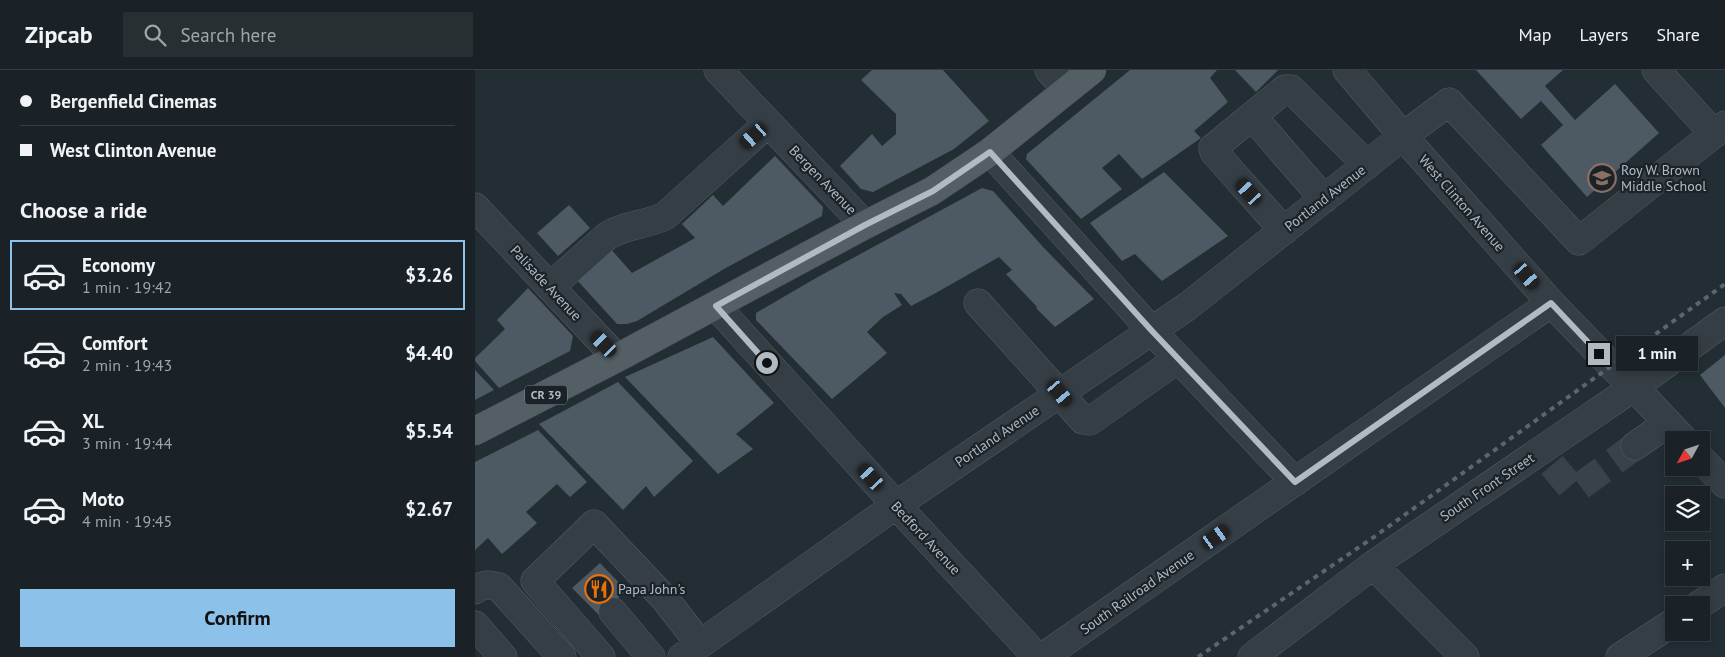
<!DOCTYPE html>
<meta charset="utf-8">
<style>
:root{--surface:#1a2227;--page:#272f33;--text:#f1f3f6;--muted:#9fa4a7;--line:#383f44;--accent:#8cc1ea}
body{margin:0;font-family:"PT Sans",sans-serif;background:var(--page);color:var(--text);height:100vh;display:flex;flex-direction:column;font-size:19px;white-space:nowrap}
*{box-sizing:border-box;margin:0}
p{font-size:16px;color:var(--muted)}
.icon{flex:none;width:28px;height:28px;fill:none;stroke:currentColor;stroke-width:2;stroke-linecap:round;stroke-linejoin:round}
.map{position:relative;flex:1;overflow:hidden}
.side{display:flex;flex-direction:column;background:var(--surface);width:475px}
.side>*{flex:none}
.guide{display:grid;align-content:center;height:110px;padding:0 20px;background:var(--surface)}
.needle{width:32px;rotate:230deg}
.tools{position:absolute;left:1190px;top:361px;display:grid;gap:10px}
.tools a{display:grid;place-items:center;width:45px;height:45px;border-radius:0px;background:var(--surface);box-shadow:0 2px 8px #0003,0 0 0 1px var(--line);font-size:25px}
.end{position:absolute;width:22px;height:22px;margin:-11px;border:6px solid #b0bac2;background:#111;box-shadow:0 0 0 2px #111}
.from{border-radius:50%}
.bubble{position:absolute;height:35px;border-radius:0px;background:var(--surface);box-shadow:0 2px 8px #0003,0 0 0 1px var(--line);font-size:16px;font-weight:700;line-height:35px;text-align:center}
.car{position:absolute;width:15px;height:30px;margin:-15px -8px;border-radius:6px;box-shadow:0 0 4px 1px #0007;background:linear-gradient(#222 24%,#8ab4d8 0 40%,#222 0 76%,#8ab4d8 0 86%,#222 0)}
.guide b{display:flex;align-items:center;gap:18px;height:48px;font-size:19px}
.guide b+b{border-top:1px solid var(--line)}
.guide i{width:12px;height:12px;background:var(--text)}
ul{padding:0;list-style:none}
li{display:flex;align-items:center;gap:15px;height:70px;margin:0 10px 8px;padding:0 10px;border:2px solid transparent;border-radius:0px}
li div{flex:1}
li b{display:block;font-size:19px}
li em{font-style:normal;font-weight:700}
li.active{border-color:var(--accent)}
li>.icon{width:45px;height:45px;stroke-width:1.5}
h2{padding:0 20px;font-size:22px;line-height:60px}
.primary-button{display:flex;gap:10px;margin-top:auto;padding:10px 20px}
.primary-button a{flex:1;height:58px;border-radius:0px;background:var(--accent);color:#111;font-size:20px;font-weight:700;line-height:58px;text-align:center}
header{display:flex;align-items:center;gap:30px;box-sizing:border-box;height:70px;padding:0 25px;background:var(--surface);border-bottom:1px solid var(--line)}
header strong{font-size:24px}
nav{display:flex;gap:28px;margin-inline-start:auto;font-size:18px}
.search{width:350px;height:45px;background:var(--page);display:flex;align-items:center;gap:12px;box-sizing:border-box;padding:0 18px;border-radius:0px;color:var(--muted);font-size:19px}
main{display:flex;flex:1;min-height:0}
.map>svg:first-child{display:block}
.building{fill:#4e5a63}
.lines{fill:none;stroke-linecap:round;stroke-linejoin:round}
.minor-tunnel{stroke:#374249;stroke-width:28;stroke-dasharray:28 14;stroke-linecap:butt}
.minor-casing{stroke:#535c63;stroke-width:29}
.major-casing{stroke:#3f474e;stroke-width:29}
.minor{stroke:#353e45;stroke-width:28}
.major{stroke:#535e65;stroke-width:28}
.rail{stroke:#5a656e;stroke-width:4;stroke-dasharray:5 5;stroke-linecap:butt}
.route{stroke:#b0bac2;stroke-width:6}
.labels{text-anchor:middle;stroke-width:4.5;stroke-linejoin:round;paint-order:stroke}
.shield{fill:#1b2329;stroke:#838d94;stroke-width:1}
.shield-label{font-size:12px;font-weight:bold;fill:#b0bac2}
.poi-label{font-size:14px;fill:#b0bac2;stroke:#1b2329;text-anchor:start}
.street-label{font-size:14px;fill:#b0bac2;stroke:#1b2329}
</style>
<header>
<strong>Zipcab</strong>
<div class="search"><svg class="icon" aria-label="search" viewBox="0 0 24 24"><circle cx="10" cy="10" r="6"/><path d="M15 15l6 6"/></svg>Search here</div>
<nav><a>Map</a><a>Layers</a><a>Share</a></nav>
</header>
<main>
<section class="side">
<div class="guide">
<b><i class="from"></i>Bergenfield Cinemas</b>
<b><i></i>West Clinton Avenue</b>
</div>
<h2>Choose a ride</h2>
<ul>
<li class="active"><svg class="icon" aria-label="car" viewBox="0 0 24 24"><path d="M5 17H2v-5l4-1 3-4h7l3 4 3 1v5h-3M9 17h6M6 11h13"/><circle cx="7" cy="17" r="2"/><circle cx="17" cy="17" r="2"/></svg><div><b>Economy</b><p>1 min · 19:42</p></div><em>$3.26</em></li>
<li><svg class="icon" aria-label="car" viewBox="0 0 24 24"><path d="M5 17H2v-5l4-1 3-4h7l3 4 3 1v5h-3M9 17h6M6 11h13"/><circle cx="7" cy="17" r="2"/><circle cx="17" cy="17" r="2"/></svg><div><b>Comfort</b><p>2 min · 19:43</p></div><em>$4.40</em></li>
<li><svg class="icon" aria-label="car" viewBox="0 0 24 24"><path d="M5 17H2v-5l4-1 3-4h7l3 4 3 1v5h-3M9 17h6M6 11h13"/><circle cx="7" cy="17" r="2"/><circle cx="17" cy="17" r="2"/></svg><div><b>XL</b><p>3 min · 19:44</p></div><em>$5.54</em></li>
<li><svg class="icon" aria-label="car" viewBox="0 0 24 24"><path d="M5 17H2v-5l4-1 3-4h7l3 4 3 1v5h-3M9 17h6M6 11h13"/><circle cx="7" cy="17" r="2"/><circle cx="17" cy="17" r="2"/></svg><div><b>Moto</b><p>4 min · 19:45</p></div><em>$2.67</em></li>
</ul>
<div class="primary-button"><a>Confirm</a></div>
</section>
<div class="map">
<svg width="1250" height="587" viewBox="0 0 1250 587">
<rect width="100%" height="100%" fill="#222d34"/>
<!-- building -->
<path class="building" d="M397,0H468L514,51L479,79L398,122L386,119L365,96L397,64L407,76L421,64V44L386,10Z
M655,0H742L735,8L753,32L719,61L726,68L667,109L644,84L627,98L647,119L606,149L551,89L552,84Z
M760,0H803L781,22Z
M1001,0H1088L1070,16L1100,50L1140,14L1184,63L1112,127L1066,75L1088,55L1066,31L1046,49Z
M300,86L348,137L347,146L249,199L162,251L152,254H142L101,209L134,177L157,203L220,168L207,154L238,125L248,136Z
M689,102L753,166L687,211L660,184L647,191L615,153Z
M507,118L518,121L569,178L619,229L580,257L561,238L562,237L531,204L537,200L524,187L459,224L436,236L426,224L419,223L427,235L408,247L392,262L412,283L357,329L281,250V243L341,208Z
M94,135L115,158L83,186L62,163Z
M53,218L98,266L95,281L24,318L0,291V288L30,259L22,250Z
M238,267L299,333L261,364L278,379L243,404L150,307Z
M1250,285V338L1225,305Z
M0,300L19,320L0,330Z
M143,312L218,391L179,427L171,416L148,440L64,354Z
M63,360L112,412L95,427L82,414L51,442L62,453L27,484L13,468L0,480V392Z
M125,493L151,520L125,546L97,518Z"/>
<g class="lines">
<!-- minor-tunnel -->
<path class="minor-tunnel" d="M1077,395L1099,421L1160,376"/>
<defs>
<path id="minor" d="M243,0L390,155
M574,0L591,19
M872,0L928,66L1076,233L1137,296L1159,317L1209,370
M1181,0L1239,64
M777,46L738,78L739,82L809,161
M515,82L677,261L820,412
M849,129L777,46L810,19H816L892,95
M0,137L142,288
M75,217L132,166C149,155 171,155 190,146L293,53
M503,233L608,350L615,351L703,289
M241,236L421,435L562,587
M1160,376L1193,353
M1226,389L1250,414
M898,495L990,587
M0,520C8,514 14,514 24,517L87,587
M1224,535L1250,518
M138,542L176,587
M0,555L28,587
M126,587L60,511L119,454L190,529L225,574
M207,587L421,435L713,236L928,66L974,32L1104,171L1250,55
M568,587L1076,233
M777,587L898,495L1159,317L1250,251
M1145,587L1199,552"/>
<path id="major" d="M0,361L142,288L390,155L457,121L515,82L617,0"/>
</defs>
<!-- minor casing -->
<use href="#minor" class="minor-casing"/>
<!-- major casing -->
<use href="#major" class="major-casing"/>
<!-- minor -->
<use href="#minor" class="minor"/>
<!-- major -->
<use href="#major" class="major"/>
<!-- rail -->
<path class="rail" d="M723,587L899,467L1250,214"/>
</g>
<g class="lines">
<!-- route -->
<path class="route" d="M292,293L241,236L390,155L458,121L515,82L677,261L820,412L1076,233L1124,284"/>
</g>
<!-- icons -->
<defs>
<symbol id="school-ring" viewBox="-11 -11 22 22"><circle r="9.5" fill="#1b2329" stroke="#8d6e63" stroke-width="1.5"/><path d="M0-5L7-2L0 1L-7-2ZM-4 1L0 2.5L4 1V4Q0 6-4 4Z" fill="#8d6e63"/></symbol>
<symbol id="restaurant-ring" viewBox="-11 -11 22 22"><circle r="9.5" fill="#1b2329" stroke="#e8710a" stroke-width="1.5"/><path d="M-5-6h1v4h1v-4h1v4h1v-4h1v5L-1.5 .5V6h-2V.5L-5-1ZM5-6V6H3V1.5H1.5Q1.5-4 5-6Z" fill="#e8710a"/></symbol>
</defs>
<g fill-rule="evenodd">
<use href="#school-ring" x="1111" y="92" width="32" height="32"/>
<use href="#restaurant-ring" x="108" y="503" width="32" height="32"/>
</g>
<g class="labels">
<!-- shield labels -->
<rect class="shield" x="50" y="315.5" width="42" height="19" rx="4"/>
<g class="shield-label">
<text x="71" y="329">CR 39</text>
</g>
<!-- poi labels -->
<g class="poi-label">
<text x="1146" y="105">Roy W. Brown<tspan x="1146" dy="16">Middle School</tspan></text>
<text x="143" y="524">Papa John's</text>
</g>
<!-- street labels -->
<g class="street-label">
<text transform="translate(348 110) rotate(46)" y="5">Bergen Avenue</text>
<text transform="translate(850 128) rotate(-38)" y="5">Portland Avenue</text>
<text transform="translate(987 133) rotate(49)" y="5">West Clinton Avenue</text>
<text transform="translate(71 213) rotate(47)" y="5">Palisade Avenue</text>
<text transform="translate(522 366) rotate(-34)" y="5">Portland Avenue</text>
<text transform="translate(1012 417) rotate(-34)" y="5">South Front Street</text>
<text transform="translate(451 468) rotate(47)" y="5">Bedford Avenue</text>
<text transform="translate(662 522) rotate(-35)" y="5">South Railroad Avenue</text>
</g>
</g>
</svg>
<div class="tools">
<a><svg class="needle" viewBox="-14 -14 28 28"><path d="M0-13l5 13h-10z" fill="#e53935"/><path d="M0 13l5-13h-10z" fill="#9fa4a7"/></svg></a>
<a><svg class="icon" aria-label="layers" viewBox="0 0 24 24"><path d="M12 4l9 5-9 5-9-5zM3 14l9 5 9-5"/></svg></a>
<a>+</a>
<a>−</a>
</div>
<i class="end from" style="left:292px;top:293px"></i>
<i class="end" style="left:1124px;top:284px"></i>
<div class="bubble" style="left:1141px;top:266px;width:82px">1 min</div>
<i class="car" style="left:279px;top:66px;rotate:229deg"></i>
<i class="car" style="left:774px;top:122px;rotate:318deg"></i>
<i class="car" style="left:1052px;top:206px;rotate:139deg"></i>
<i class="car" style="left:129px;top:274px;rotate:316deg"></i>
<i class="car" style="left:585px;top:323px;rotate:140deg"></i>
<i class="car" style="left:396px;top:407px;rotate:318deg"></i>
<i class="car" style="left:741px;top:467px;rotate:55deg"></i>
</div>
</main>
